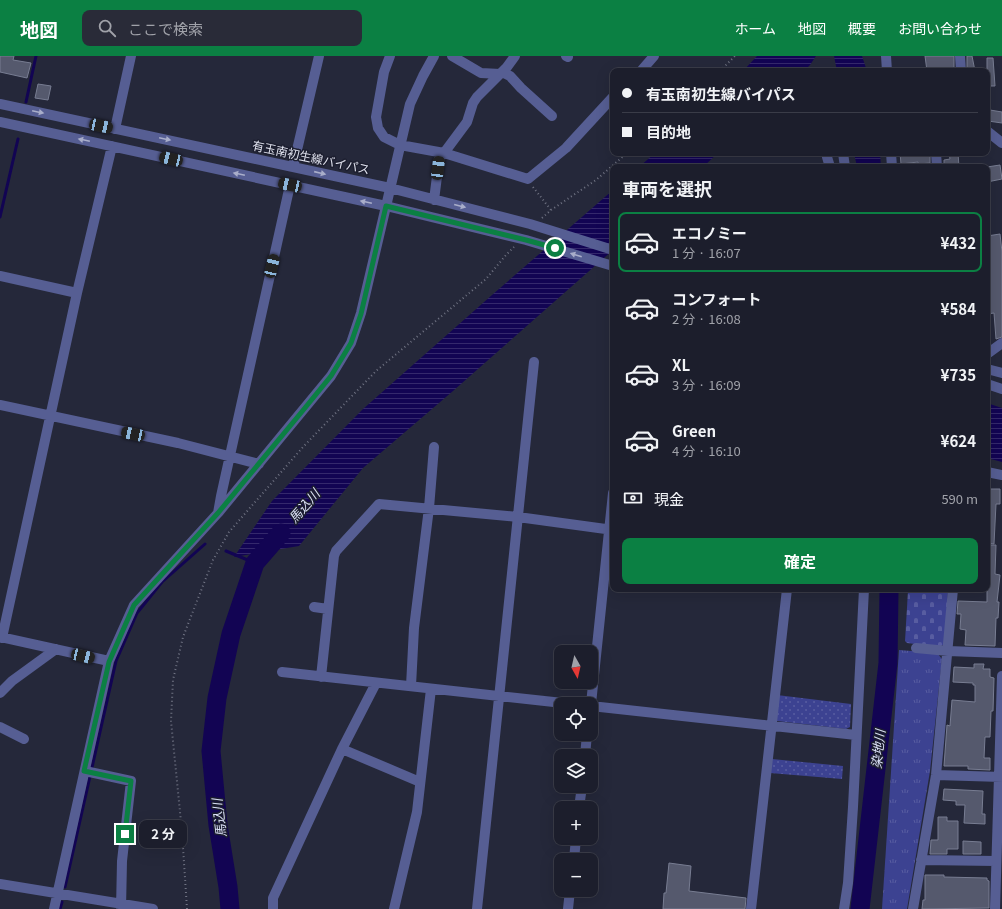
<!DOCTYPE html>
<html lang="ja">
<meta charset="utf-8">
<style>
:root{--surface:#1c1e2c;--page:#292b38;--text:#f1f3f6;--muted:#a0a2a9;--line:#3a3c48;--accent:#0b8043}
body{margin:0;font-family:Georgia,"Noto Sans JP",serif;background:var(--page);color:var(--text);height:100vh;display:flex;flex-direction:column;font-size:15px;white-space:nowrap}
*{box-sizing:border-box;margin:0}
p{font-size:13px;color:var(--muted)}
.icon{flex:none;width:22px;height:22px;fill:none;stroke:currentColor;stroke-width:2;stroke-linecap:round;stroke-linejoin:round}
.map{position:relative;flex:1;overflow:hidden}
.details{position:absolute;left:610px;top:108px;width:380px;height:428px;display:flex;flex-direction:column;background:var(--surface);border-radius:8px;box-shadow:0 4px 16px #0002,0 0 0 1px var(--line)}
.details>*{flex:none}
.guide{position:absolute;left:610px;top:12px;width:380px;height:88px;border-radius:8px;box-shadow:0 4px 16px #0002,0 0 0 1px var(--line);display:grid;align-content:center;height:88px;padding:0 12px;background:var(--surface)}
.needle{width:26px;rotate:172deg}
.fabs{position:absolute;left:554px;top:589px;display:grid;gap:8px}
.fabs a{display:grid;place-items:center;width:44px;height:44px;border-radius:8px;background:var(--surface);box-shadow:0 4px 16px #0002,0 0 0 1px var(--line);font-size:20px}
.end{position:absolute;width:18px;height:18px;margin:-9px;border:5px solid #0b8043;background:#fff;box-shadow:0 0 0 2px #fff}
.from{border-radius:50%}
.bubble{position:absolute;height:28px;border-radius:8px;background:var(--surface);box-shadow:0 4px 16px #0002,0 0 0 1px var(--line);font-size:13px;font-weight:700;line-height:28px;text-align:center}
.car{position:absolute;width:12px;height:24px;margin:-12px -6px;border-radius:5px;box-shadow:0 0 3px 1px #0007;background:linear-gradient(#222 24%,#8ab4d8 0 40%,#222 0 76%,#8ab4d8 0 86%,#222 0)}
.guide b{display:flex;align-items:center;gap:14px;height:38px;font-size:15px}
.guide b+b{border-top:1px solid var(--line)}
.guide i{width:10px;height:10px;background:var(--text)}
ul{padding:0;list-style:none}
li{display:flex;align-items:center;gap:12px;height:60px;margin:0 8px 6px;padding:0 4px;border:2px solid transparent;border-radius:8px}
li div{flex:1}
li b{display:block;font-size:15px}
li em{font-style:normal;font-weight:700}
li.on{border-color:var(--accent)}
li>.icon{width:36px;height:36px;stroke-width:1.5}
h2{padding:0 12px;font-size:18px;line-height:48px}
.pay{display:flex;align-items:center;gap:10px;height:44px;padding:0 12px;font-size:15px}
.pay p{margin-inline-start:auto}
.button{display:flex;gap:8px;margin-top:auto;padding:8px 12px}
.button a{flex:1;height:46px;border-radius:8px;background:var(--accent);color:#fff;font-size:16px;font-weight:700;line-height:46px;text-align:center}
header{display:flex;align-items:center;gap:24px;box-sizing:border-box;height:56px;padding:0 20px;background:var(--accent);color:#fff}
header strong{font-size:19px}
nav{display:flex;gap:22px;margin-inline-start:auto;font-size:14px}
.search{width:280px;height:36px;background:var(--page);display:flex;align-items:center;gap:10px;box-sizing:border-box;padding:0 14px;border-radius:8px;color:var(--muted);font-size:15px}
.map>svg:first-child{display:block}
.grass{fill:url(#grass-dots)}
.cemetery{fill:url(#cemetery-stones)}
.park{fill:url(#park-tufts)}
.water{fill:url(#water-rules)}
.lines{fill:none;stroke-linecap:round;stroke-linejoin:round}
.stream{stroke:#120453;stroke-width:3}
.river{stroke:#120453;stroke-width:19}
.building{fill:#55596d;stroke:#787d92}
.path{stroke:#707383;stroke-width:2;stroke-dasharray:1 3;stroke-linecap:butt}
.minor{stroke:#565e93;stroke-width:10}
.oneway{fill:#a9aeca}
.route{stroke:#0b8043;stroke-width:5}
.labels{text-anchor:middle;stroke-width:3;stroke-linejoin:round;paint-order:stroke}
.street-label{font-size:12px;fill:#e1e3ef;stroke:#1c1e2f}
.water-label{font-size:13px;font-style:italic;fill:#dbe0f7;stroke:#1c1e2f}
</style>
<header>
<strong>地図</strong>
<div class="search"><svg class="icon" aria-label="search" viewBox="0 0 24 24"><circle cx="10" cy="10" r="6"/><path d="M15 15l6 6"/></svg>ここで検索</div>
<nav><a>ホーム</a><a>地図</a><a>概要</a><a>お問い合わせ</a></nav>
</header>
<div class="map">
<svg width="1002" height="853" viewBox="0 0 1002 853">
<defs>
<pattern id="grass-dots" width="8" height="8" patternUnits="userSpaceOnUse"><rect width="8" height="8" fill="#3c4291"/><path d="M2 2h.1M6 6h.1" fill="none" stroke="#585da1" stroke-width="1.8" stroke-linecap="round"/></pattern>
<pattern id="cemetery-stones" width="16" height="16" patternUnits="userSpaceOnUse"><rect width="16" height="16" fill="#3c4291"/><path d="M2 7V4a2 2 0 0 1 4 0v3zM10 15v-3a2 2 0 0 1 4 0v3z" fill="#585da1"/></pattern>
<pattern id="park-tufts" width="24" height="20" patternUnits="userSpaceOnUse"><rect width="24" height="20" fill="#3c4291"/><path d="M3 7l-1-3M5 7V3M7 7l1-3M15 17l-1-3M17 17v-4M19 17l1-3" fill="none" stroke="#585da1"/></pattern>
<pattern id="water-rules" width="6" height="5" patternUnits="userSpaceOnUse"><rect width="6" height="5" fill="#120453"/><path d="M0 2.5h6" fill="none" stroke="#34286c"/></pattern>
</defs>
<rect width="100%" height="100%" fill="#25283a"/>
<!-- grass -->
<path class="grass" d="M777,639L851,648L850,671L846,673L777,665L775,662Z
M772,703L843,710L842,723L770,717Z"/>
<!-- cemetery -->
<path class="cemetery" d="M927,533H948L945,588L939,591L907,587L905,585L908,535Z"/>
<!-- park -->
<path class="park" d="M899,594L937,597L942,603L930,715L907,853H882Z"/>
<!-- water -->
<path class="water" d="M757,0H816L810,9L804,15H743Z
M834,0H862L867,15H837Z
M655,97H718L703,111H639Z
M854,97H880L881,111H857Z
M613,134V194L453,335L363,412L299,490L234,501L272,445L363,353L492,239Z
M987,347L1002,352V406L987,402Z"/>
<g class="lines">
<!-- stream -->
<path class="stream" d="M26,46L36,0
M0,161L18,83
M226,495L255,507
M65,831L116,605L137,557L162,526L205,488
M60,853L62,846"/>
<!-- river -->
<path class="river" d="M230,853L228,831L218,769L211,695L217,642L231,578L255,507L281,477
M860,853L888,607L889,533"/>
</g>
<!-- building -->
<path class="building" d="M0,0H14L13,4L31,7L27,22L0,16Z
M925,0H954V15H927Z
M967,0H972L975,15H967Z
M987,2H993L995,30H987Z
M38,28L51,30L48,44L35,42Z
M990,54L1002,56V67L988,65Z
M900,97H930V107L918,108V106L901,108Z
M949,97H958L959,111H944V104L950,103Z
M1000,109L1002,123L987,126V111Z
M1000,178L1002,196V281L996,283L994,257L987,258V180Z
M987,433H1000V448H996L994,488L987,487Z
M987,489H996L995,518L1000,519L997,546H999L998,562H996L995,590L965,589L966,574L960,573L961,558H957L958,545L987,546Z
M974,608H984L983,613H990V621L994,622L993,655H991L990,681H985L984,702H990V714L968,713V710H944L947,669L950,670L952,644L975,646V629H973V627L953,626L954,611L974,612Z
M944,733L983,735L982,758H985V768L964,767L965,749H956V745L943,744Z
M938,761H947V765H958V793H947V798H930L931,784H938Z
M963,785L981,786V798H963Z
M669,807L691,810L689,835L746,842L745,853H663L664,837H666Z
M925,819H944V821L987,822V824L989,825V852L922,853L923,844H925Z"/>
<g class="lines">
<!-- path -->
<path class="path" d="M720,15L735,0
M533,131L551,154
M542,162L551,154L596,124L627,97
M187,853L182,776L171,665L173,624L183,581L213,504L229,476L303,391L376,315L486,223L506,199L514,191"/>
<!-- minor -->
<path class="minor" d="M390,0L384,16L376,61L378,72L384,81L400,89L444,97L528,123L566,92L613,41
M452,0L481,17L500,18
M566,0L568,1
M886,0L887,15
M960,0L961,15
M641,15L654,0
M502,16L510,20L521,32L552,60
M0,48L390,132L530,168L613,194
M0,66L386,150L526,184L613,210
M115,73L131,0
M987,75L1002,87
M444,97L467,66L473,47L477,41L507,11L515,0
M843,97L845,111
M891,97L892,111
M936,97L937,111
M827,101L830,111
M293,111L319,0
M434,144L440,97
M0,220L77,237
M987,298L1002,287
M987,313L1002,317
M987,328L1002,333
M0,349L178,387L259,408
M987,416L1002,419
M218,457L221,440L290,129
M314,551L328,553
M0,581L109,605
M2,582L77,237L112,90
M916,592L948,595L1002,597
M282,616L572,648
M321,621L334,500L336,495L379,448L518,461L613,474
M411,630L414,572L429,452L434,391
M0,637L12,625L56,593
M591,648L613,437
M591,650L856,679
M0,671L24,683
M342,693L420,726
M585,700L587,678
M85,715L131,725L122,805L121,853
M936,719L1002,721
M579,752L582,730
M574,804L576,782
M921,804L996,805
M0,828L153,853
M54,853L109,605L134,549L218,457L331,320L351,287L361,257L410,48L423,20L434,0
M273,853V842L342,693L376,627
M394,853L417,756L431,633
M477,853L534,306
M568,853L570,834
M751,853L787,533
M844,853L848,827L853,751L864,533
M913,853L936,719L953,533
M995,853L1002,620"/>
</g>
<!-- one-way arrows -->
<defs><path id="oneway-solid" d="M-6-.8H1V-3.2L6.5 0L1 3.2V.8H-6Z"/></defs>
<g class="oneway">
<use href="#oneway-solid" transform="translate(38 56) rotate(12)"/>
<use href="#oneway-solid" transform="translate(165 83) rotate(12)"/>
<use href="#oneway-solid" transform="translate(84 84) rotate(-168)"/>
<use href="#oneway-solid" transform="translate(320 117) rotate(13)"/>
<use href="#oneway-solid" transform="translate(239 118) rotate(-168)"/>
<use href="#oneway-solid" transform="translate(366 146) rotate(-168)"/>
<use href="#oneway-solid" transform="translate(460 150) rotate(14)"/>
<use href="#oneway-solid" transform="translate(576 199) rotate(-163)"/>
</g>
<g class="lines">
<!-- route -->
<path class="route" d="M125,778L131,725L84,715L109,606L134,549L218,457L300,358L331,320L342,302L351,287L361,258L386,150L526,184L555,192"/>
</g>
<g class="labels">
<!-- street labels -->
<g class="street-label">
<text transform="translate(311 102) rotate(12)" y="4">有玉南初生線バイパス</text>
</g>
<!-- water labels -->
<g class="water-label">
<text transform="translate(304 450) rotate(-49)" y="5">馬込川</text>
<text transform="translate(878 693) rotate(-84)" y="5">染地川</text>
<text transform="translate(219 762) rotate(-97)" y="5">馬込川</text>
</g>
</g>
</svg>
<div class="fabs">
<a><svg class="needle" viewBox="-14 -14 28 28"><path d="M0-13l5 13h-10z" fill="#e53935"/><path d="M0 13l5-13h-10z" fill="#a0a2a9"/></svg></a>
<a><svg class="icon" aria-label="locate" viewBox="0 0 24 24"><circle cx="12" cy="12" r="6"/><path d="M12 2v4M12 18v4M2 12h4M18 12h4"/></svg></a>
<a><svg class="icon" aria-label="layers" viewBox="0 0 24 24"><path d="M12 4l9 5-9 5-9-5zM3 14l9 5 9-5"/></svg></a>
<a>+</a>
<a>−</a>
</div>
<i class="end from" style="left:555px;top:192px"></i>
<i class="end" style="left:125px;top:778px"></i>
<div class="bubble" style="left:139px;top:764px;width:48px">2 分</div>
<i class="car" style="left:101px;top:70px;rotate:102deg"></i>
<i class="car" style="left:171px;top:103px;rotate:283deg"></i>
<i class="car" style="left:438px;top:112px;rotate:7deg"></i>
<i class="car" style="left:290px;top:129px;rotate:282deg"></i>
<i class="car" style="left:272px;top:210px;rotate:13deg"></i>
<i class="car" style="left:133px;top:378px;rotate:282deg"></i>
<i class="car" style="left:83px;top:600px;rotate:103deg"></i>
<div class="guide">
<b><i class="from"></i>有玉南初生線バイパス</b>
<b><i></i>目的地</b>
</div>
<section class="details">
<h2>車両を選択</h2>
<ul>
<li class="on"><svg class="icon" aria-label="car" viewBox="0 0 24 24"><path d="M5 17H2v-5l4-1 3-4h7l3 4 3 1v5h-3M9 17h6M6 11h13"/><circle cx="7" cy="17" r="2"/><circle cx="17" cy="17" r="2"/></svg><div><b>エコノミー</b><p>1 分 · 16:07</p></div><em>¥432</em></li>
<li><svg class="icon" aria-label="car" viewBox="0 0 24 24"><path d="M5 17H2v-5l4-1 3-4h7l3 4 3 1v5h-3M9 17h6M6 11h13"/><circle cx="7" cy="17" r="2"/><circle cx="17" cy="17" r="2"/></svg><div><b>コンフォート</b><p>2 分 · 16:08</p></div><em>¥584</em></li>
<li><svg class="icon" aria-label="car" viewBox="0 0 24 24"><path d="M5 17H2v-5l4-1 3-4h7l3 4 3 1v5h-3M9 17h6M6 11h13"/><circle cx="7" cy="17" r="2"/><circle cx="17" cy="17" r="2"/></svg><div><b>XL</b><p>3 分 · 16:09</p></div><em>¥735</em></li>
<li><svg class="icon" aria-label="car" viewBox="0 0 24 24"><path d="M5 17H2v-5l4-1 3-4h7l3 4 3 1v5h-3M9 17h6M6 11h13"/><circle cx="7" cy="17" r="2"/><circle cx="17" cy="17" r="2"/></svg><div><b>Green</b><p>4 分 · 16:10</p></div><em>¥624</em></li>
</ul>
<div class="pay"><svg class="icon" aria-label="cash" viewBox="0 0 24 24"><path d="M3 7h18v10H3z"/><circle cx="12" cy="12" r="2"/></svg>現金<p>590 m</p></div>
<div class="button"><a>確定</a></div>
</section>
</div>
